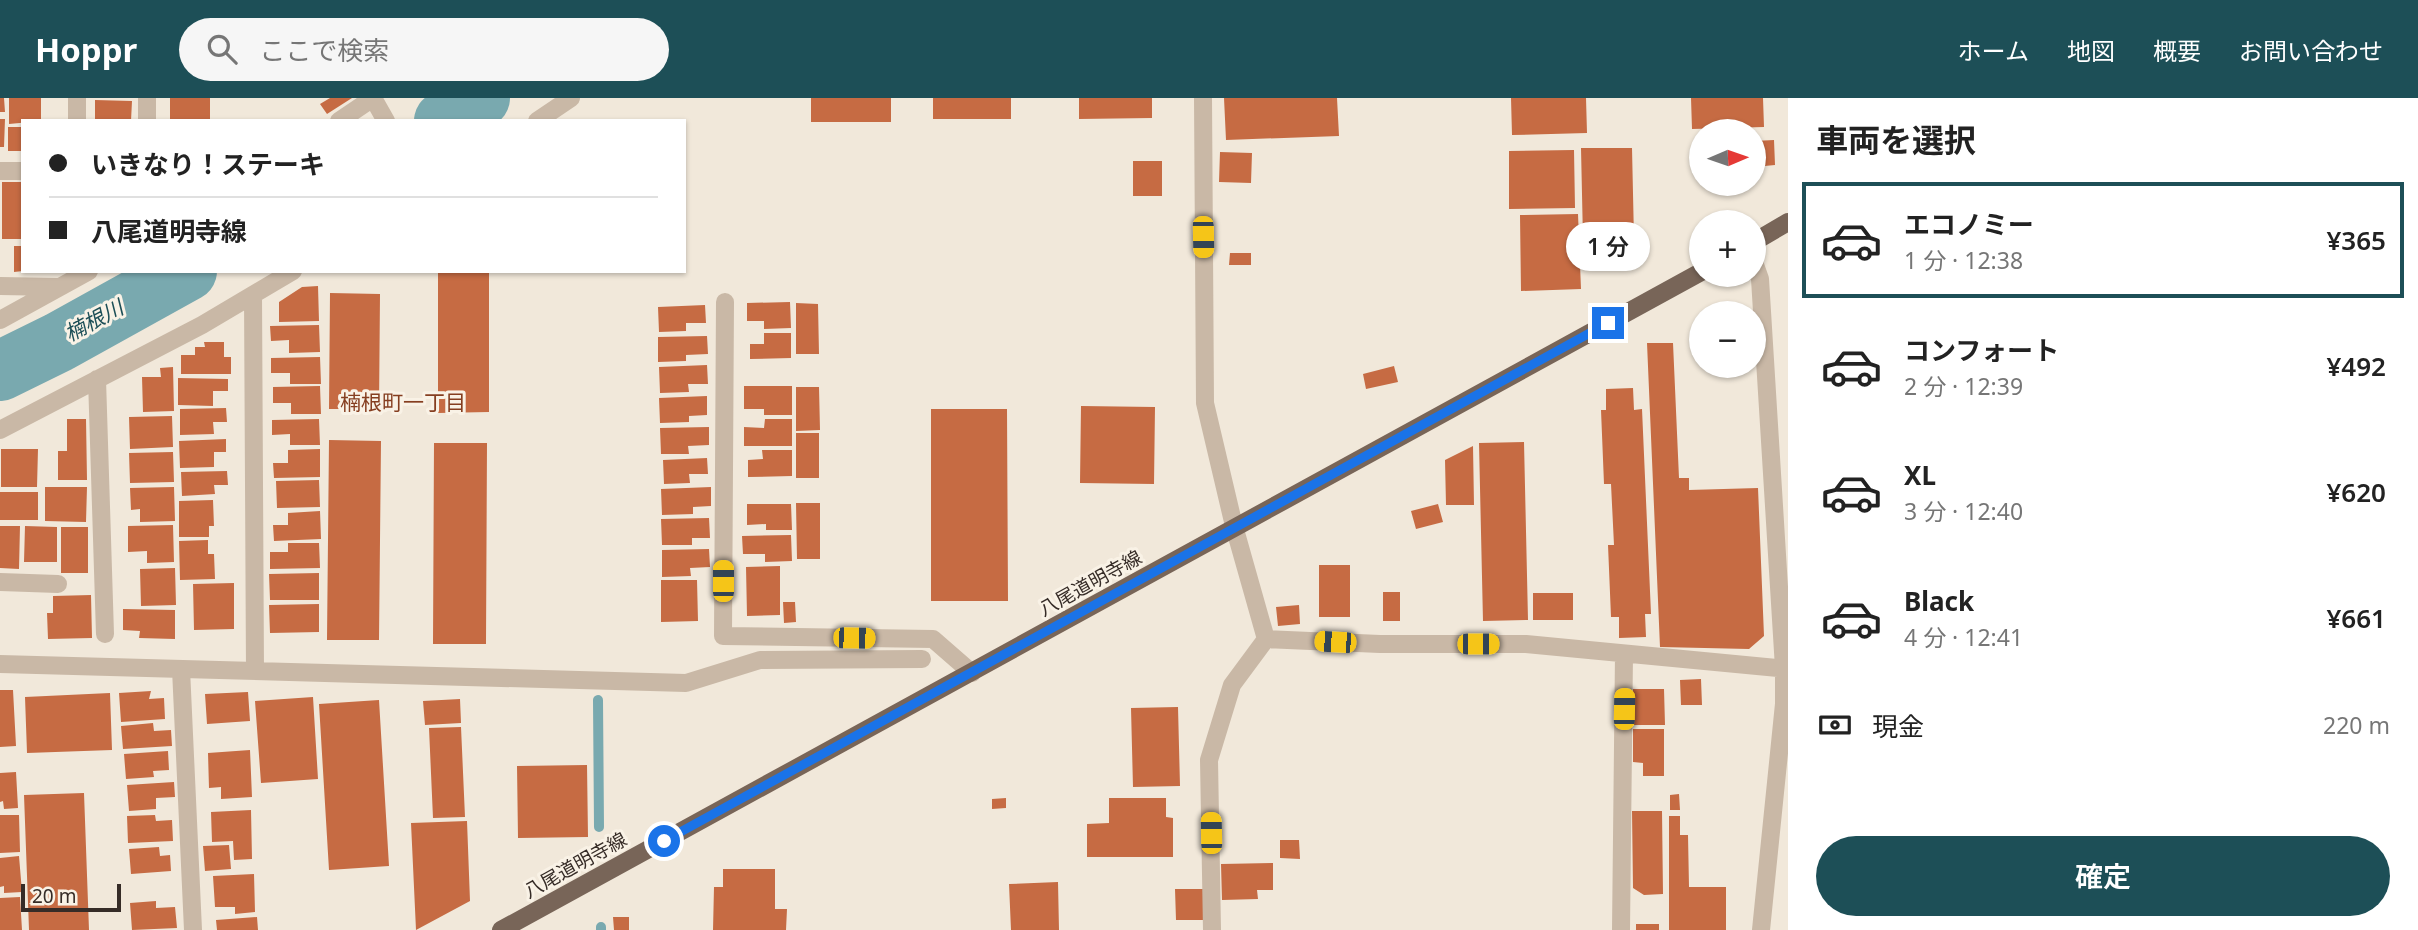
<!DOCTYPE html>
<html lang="ja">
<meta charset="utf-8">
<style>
:root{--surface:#fff;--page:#f6f6f6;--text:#222;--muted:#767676;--line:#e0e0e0;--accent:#1d4f57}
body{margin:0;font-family:"Noto Sans","Noto Sans JP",sans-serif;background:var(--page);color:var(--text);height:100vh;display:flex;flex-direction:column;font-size:26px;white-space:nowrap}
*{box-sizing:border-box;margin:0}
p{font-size:23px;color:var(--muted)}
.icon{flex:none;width:38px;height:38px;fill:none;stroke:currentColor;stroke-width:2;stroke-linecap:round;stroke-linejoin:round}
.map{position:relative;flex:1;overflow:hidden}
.sheet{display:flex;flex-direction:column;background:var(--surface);width:630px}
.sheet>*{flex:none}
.top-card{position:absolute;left:21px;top:21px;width:665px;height:154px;border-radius:0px;box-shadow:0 2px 5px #0004;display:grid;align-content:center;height:154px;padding:0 28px;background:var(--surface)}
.needle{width:46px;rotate:88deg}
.buttons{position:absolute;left:1689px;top:21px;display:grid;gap:14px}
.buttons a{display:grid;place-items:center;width:77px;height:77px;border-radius:50%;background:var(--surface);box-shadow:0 2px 5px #0004;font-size:35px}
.scale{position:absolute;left:21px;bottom:18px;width:100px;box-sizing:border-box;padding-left:7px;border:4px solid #362c27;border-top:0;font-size:19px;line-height:24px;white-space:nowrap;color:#362c27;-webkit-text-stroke:5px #f9f2e6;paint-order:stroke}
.end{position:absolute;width:32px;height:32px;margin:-16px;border:9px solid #1a73e8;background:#fff;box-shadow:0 0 0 4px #fff}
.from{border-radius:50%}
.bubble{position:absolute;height:49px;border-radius:24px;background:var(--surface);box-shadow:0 2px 5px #0004;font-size:23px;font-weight:600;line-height:49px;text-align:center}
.car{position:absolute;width:21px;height:42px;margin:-21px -10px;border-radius:9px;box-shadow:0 0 5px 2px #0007;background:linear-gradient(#f5c518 24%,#345 0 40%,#f5c518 0 76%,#345 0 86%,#f5c518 0)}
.top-card b{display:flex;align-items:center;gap:24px;height:66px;font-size:26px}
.top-card b+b{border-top:2px solid var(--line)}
.top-card i{width:18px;height:18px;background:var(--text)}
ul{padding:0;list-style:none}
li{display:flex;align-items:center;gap:21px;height:116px;margin:0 14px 10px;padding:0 14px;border:4px solid transparent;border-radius:0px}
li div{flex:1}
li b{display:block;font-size:26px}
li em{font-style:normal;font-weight:600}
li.current{border-color:var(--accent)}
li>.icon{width:63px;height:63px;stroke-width:1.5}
h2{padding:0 28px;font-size:32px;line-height:84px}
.pay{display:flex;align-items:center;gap:18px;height:77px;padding:0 28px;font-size:26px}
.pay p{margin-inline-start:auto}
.button{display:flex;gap:14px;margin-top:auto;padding:14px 28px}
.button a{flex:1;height:80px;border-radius:42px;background:var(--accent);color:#fff;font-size:28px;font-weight:600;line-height:80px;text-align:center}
header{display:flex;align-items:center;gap:42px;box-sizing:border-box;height:98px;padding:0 35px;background:var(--accent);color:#fff}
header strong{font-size:33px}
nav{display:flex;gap:38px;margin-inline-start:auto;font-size:24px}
.search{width:490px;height:63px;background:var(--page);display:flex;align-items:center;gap:18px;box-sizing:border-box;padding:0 24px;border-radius:38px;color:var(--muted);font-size:26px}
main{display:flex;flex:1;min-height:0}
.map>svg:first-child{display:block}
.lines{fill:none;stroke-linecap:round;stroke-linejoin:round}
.stream{stroke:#79a9af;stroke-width:10}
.river{stroke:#79a9af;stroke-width:60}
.building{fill:#c66b43}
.minor{stroke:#c9b8a6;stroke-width:18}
.major{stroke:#786558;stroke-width:18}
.route{stroke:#1a73e8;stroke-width:9}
.labels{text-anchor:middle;stroke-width:6;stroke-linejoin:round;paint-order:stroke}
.street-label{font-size:19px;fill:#362c27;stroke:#f9f2e6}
.water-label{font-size:21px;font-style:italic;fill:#1d4f57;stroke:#f9f2e6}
.neighbourhood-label{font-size:21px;fill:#853e20;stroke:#f9f2e6}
</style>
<header>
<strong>Hoppr</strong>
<div class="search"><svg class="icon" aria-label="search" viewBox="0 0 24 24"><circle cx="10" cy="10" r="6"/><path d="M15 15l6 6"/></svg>ここで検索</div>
<nav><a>ホーム</a><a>地図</a><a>概要</a><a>お問い合わせ</a></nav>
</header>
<main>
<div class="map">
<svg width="1788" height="832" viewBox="0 0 1788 832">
<rect width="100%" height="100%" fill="#f1e8da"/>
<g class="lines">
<!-- stream -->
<path class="stream" d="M598,602L599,729
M601,829V832"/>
<!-- river -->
<path class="river" d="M444,23L480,0
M0,273L59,244L187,173"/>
</g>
<!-- building -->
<path class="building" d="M0,0H4L5,14H0Z
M9,0H41V23L9,26Z
M170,0H210V23H170Z
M330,0H352L327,16L320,6Z
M811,0H891V24H811Z
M933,0H1011V21H933Z
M1079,0H1152V20L1079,21Z
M1224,0H1337L1339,38L1226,42Z
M1511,0H1586L1587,35L1512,37Z
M1691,0H1763L1764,29L1692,31Z
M95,2L132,3L131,23H95Z
M0,21H5L4,49H0Z
M8,29H23V53H8Z
M1774,42L1775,67L1754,69V43Z
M1581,50H1632L1634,141L1583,142Z
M1574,52L1575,110L1509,111V53Z
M1220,54L1252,55L1251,85L1219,84Z
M1133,63H1162V98H1133Z
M2,84H23V141H2Z
M1578,116L1581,191L1521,193L1520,117Z
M14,148H23V173L14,174Z
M1230,155H1251V167H1229Z
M438,173H489V314L438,315Z
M318,188L319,223L279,224V204L302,189Z
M330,195L380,196L379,311H329Z
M790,204L791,230L764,231V223H747V205Z
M796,205L818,206L819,256H796Z
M705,207L706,225H686V233L659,234L658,209Z
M319,227L320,254L289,255V242L271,243L270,228Z
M764,235H791V260L750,261V246H764Z
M707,238L708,256L686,257V263L658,264V239Z
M204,244H224V259H231V276H181V257H195V249H205Z
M1647,245H1673L1679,380H1689V392L1758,390L1764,538L1749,551L1660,549Z
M320,259L321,286H290V275H271V260Z
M707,267L708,286H688L689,294L660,295L659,269Z
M1394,268L1398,284L1366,291L1363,276Z
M173,269L174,313L143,314L142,279H161L160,270Z
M178,280L228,281V293H213V308L178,307Z
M320,288L321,316H291V305H273V289Z
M744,288H792V317H764V311H744Z
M796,289H819L820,332L796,333Z
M1633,290L1634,312L1642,311L1651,516H1645L1646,539L1619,540V519H1611L1608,447H1614L1611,386H1604L1601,312H1606V291Z
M707,298V317L689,318V324L660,325L659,300Z
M1081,308L1155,309L1154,386L1080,385Z
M226,310L227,324H213L214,336L180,337V311Z
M931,311H1007L1008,503H931Z
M172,318L173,349L130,351L129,319Z
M67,321H86L87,382H58V353H67Z
M319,321L320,347H290V336L272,337V322Z
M765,321H792V348H744V329L764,330Z
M709,329V347L688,348L689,356H661L660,330Z
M796,335H819V380H796Z
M226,341V354H214V369L180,370L179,343Z
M329,342L381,343L379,542H327Z
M1524,344L1528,522L1483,523L1479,345Z
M434,345H487L486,546H433Z
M1473,348L1474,407H1446L1445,362Z
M1,351H38L37,389H1Z
M320,351V379L274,380L273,365H288V352Z
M762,352H792V378L748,379V362L763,361Z
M173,354L174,384L130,385L129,355Z
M707,360L708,376H689L690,385L664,386L663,362Z
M227,373L228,387H214L215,396L182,398L181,374Z
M319,382L320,409L277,410L276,383Z
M45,389H87L86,424L45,423Z
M174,389L175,423L140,424V411L131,412L130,390Z
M711,389V408L693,409V416L662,417L661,391Z
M0,394H38V422H0Z
M213,402L214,428H209V439H179V403Z
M796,405H820V461H797Z
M747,406H791L792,432H766V426L747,427Z
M1438,406L1443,424L1416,431L1411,413Z
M320,413L321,441L274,443L273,427H288V415Z
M709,420L710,440H692V447H662L661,421Z
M173,427L174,464L147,465V453L128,454V428Z
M0,428H20L19,471L0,470Z
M25,428L57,429V464H24Z
M61,429H88V475H61Z
M791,437L792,463L765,464V456H743L742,438Z
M208,442V456H214L215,481L180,482L179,443Z
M288,445H319L320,470L270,471V454H288Z
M709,451L710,469L690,470L691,478L662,479V452Z
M1319,467H1350V519H1319Z
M780,468V517L747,518L746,469Z
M175,470L176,507L141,508L140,471Z
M319,475V502H270L269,476Z
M661,482H697L698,523L661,524Z
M234,485V531L194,532L193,486Z
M1383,494H1400V523H1383Z
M1533,495H1573V522H1533Z
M91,497L92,540L48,541L47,515H53V498Z
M783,504H795L796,524L784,525Z
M319,506V534L270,535L269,507Z
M1299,507L1300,526L1278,528L1276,509Z
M123,511L175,512V541L139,540L140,533L123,532Z
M1701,581L1702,607H1681L1680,582Z
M1633,591H1664L1665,627H1632Z
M0,592H13L16,648L0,649Z
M151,593L149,601L164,600L165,621L121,624L119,595Z
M248,594L250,623L207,626L205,596Z
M110,595L112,652L27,655L25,599Z
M313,599L318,681L261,685L255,603Z
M460,601L461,625L425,627L423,603Z
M379,602L389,768L329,772L319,606Z
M1178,609L1180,688L1133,689L1131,610Z
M153,625L154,633L171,632L172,648L123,651L121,628Z
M461,629L465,719L433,720L429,630Z
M1633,631H1664V678H1643V665L1633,664Z
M250,652L252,699L221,701V689L209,690L208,655Z
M168,653L169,672L153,673L154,679L126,681L124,656Z
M587,667L588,739L518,740L517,668Z
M16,674L18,710L4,711L3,703L0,704V675Z
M174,684L175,699L156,700V711L129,713L127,687Z
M84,695L89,832H29L24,697Z
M1679,696L1680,712H1670V697Z
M1006,700V710L992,711V701Z
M1109,700H1166V719L1173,720V759H1087V726L1109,725Z
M251,712L252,761L234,762L233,743L212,744L211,714Z
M1632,713H1662L1663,796L1644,797L1633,790Z
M0,717H19L20,754L0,755Z
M155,717L156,723L172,722L173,743L128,745L127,718Z
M1669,718H1680V737H1688L1689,789H1726V832H1669Z
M467,723L470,803L416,832L411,725Z
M1280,742H1299L1300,761L1280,760Z
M229,747L231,771L205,773L203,748Z
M159,749L160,758L170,757L171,773L131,776L129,751Z
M19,758L22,794L4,795V788L0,789V760Z
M1273,765V792H1257L1258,801L1222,802L1221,766Z
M723,771H775V811H787L786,832H713L714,789H723Z
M254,776L255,814L235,816V809H215L213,778Z
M1058,784L1059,832H1011L1009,786Z
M1175,791H1205L1206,822H1176Z
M20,799L22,832H0V800Z
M156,803V810L175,809L177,830L132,832L130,805Z
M257,819L258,832H217L216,822Z
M613,819H629V832H614Z
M1636,826H1659V832H1636Z"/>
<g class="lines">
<!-- minor -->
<path class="minor" d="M1203,0L1205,305L1234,428L1266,541L1232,587L1209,662L1212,832
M77,23V0
M147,23V0
M339,23L373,0L386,23
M537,23L571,0
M0,73H23
M1754,164L1760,181L1784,570V606L1761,832
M0,188L58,189
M253,197L255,573
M725,204L723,538L933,541L972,575
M0,222L89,173
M97,281L105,536
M0,332L202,227L293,173
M0,484L58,486
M1266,541L1380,546H1526L1788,571
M0,566L686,585L760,562L922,561
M181,571L193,832
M1621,832L1624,556"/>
<!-- major -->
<path class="major" d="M1754,144L1788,124
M501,832L1701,174"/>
</g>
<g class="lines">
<!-- route -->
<path class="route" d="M664,743L1608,225"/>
</g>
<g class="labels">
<!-- street labels -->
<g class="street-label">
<text transform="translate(1090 485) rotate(-29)" y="7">八尾道明寺線</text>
<text transform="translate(575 767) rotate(-29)" y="7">八尾道明寺線</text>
</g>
<!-- water labels -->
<g class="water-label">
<text transform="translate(94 223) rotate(-28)" y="7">楠根川</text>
</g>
<!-- neighbourhood labels -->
<g class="neighbourhood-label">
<text x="403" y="312">楠根町一丁目</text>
</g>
</g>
</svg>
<div class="buttons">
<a><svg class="needle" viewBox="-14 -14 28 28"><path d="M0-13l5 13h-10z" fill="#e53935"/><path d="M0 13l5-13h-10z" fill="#767676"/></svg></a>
<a>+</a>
<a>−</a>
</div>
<div class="scale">20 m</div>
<i class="end from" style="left:664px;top:743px"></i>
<i class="end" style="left:1608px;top:225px"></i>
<div class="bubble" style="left:1566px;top:124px;width:84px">1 分</div>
<i class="car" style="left:1203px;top:139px;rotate:179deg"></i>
<i class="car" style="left:723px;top:483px;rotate:0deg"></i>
<i class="car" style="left:854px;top:540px;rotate:91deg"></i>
<i class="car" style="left:1335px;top:544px;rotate:273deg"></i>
<i class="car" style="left:1478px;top:546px;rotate:90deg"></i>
<i class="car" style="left:1624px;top:611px;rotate:1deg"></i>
<i class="car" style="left:1211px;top:735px;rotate:359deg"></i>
<div class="top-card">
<b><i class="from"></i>いきなり！ステーキ</b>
<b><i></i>八尾道明寺線</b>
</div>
</div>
<section class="sheet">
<h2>車両を選択</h2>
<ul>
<li class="current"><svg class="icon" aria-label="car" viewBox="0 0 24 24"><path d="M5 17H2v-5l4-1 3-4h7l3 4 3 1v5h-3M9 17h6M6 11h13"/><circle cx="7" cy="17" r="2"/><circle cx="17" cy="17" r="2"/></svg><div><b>エコノミー</b><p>1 分 · 12:38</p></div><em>¥365</em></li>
<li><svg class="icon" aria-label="car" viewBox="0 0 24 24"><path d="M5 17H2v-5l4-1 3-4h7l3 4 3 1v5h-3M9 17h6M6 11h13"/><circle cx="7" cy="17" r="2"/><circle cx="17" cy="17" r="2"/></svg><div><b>コンフォート</b><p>2 分 · 12:39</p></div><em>¥492</em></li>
<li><svg class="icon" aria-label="car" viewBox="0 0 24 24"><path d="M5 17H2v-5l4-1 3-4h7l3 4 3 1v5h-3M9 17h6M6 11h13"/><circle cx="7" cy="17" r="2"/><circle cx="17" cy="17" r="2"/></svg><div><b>XL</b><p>3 分 · 12:40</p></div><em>¥620</em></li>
<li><svg class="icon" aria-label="car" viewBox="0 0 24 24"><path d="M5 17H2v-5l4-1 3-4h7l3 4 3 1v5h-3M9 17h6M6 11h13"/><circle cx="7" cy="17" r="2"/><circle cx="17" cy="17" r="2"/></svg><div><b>Black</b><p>4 分 · 12:41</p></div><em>¥661</em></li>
</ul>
<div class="pay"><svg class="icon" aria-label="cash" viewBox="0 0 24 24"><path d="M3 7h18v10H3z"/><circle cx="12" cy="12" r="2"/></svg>現金<p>220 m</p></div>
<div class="button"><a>確定</a></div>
</section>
</main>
